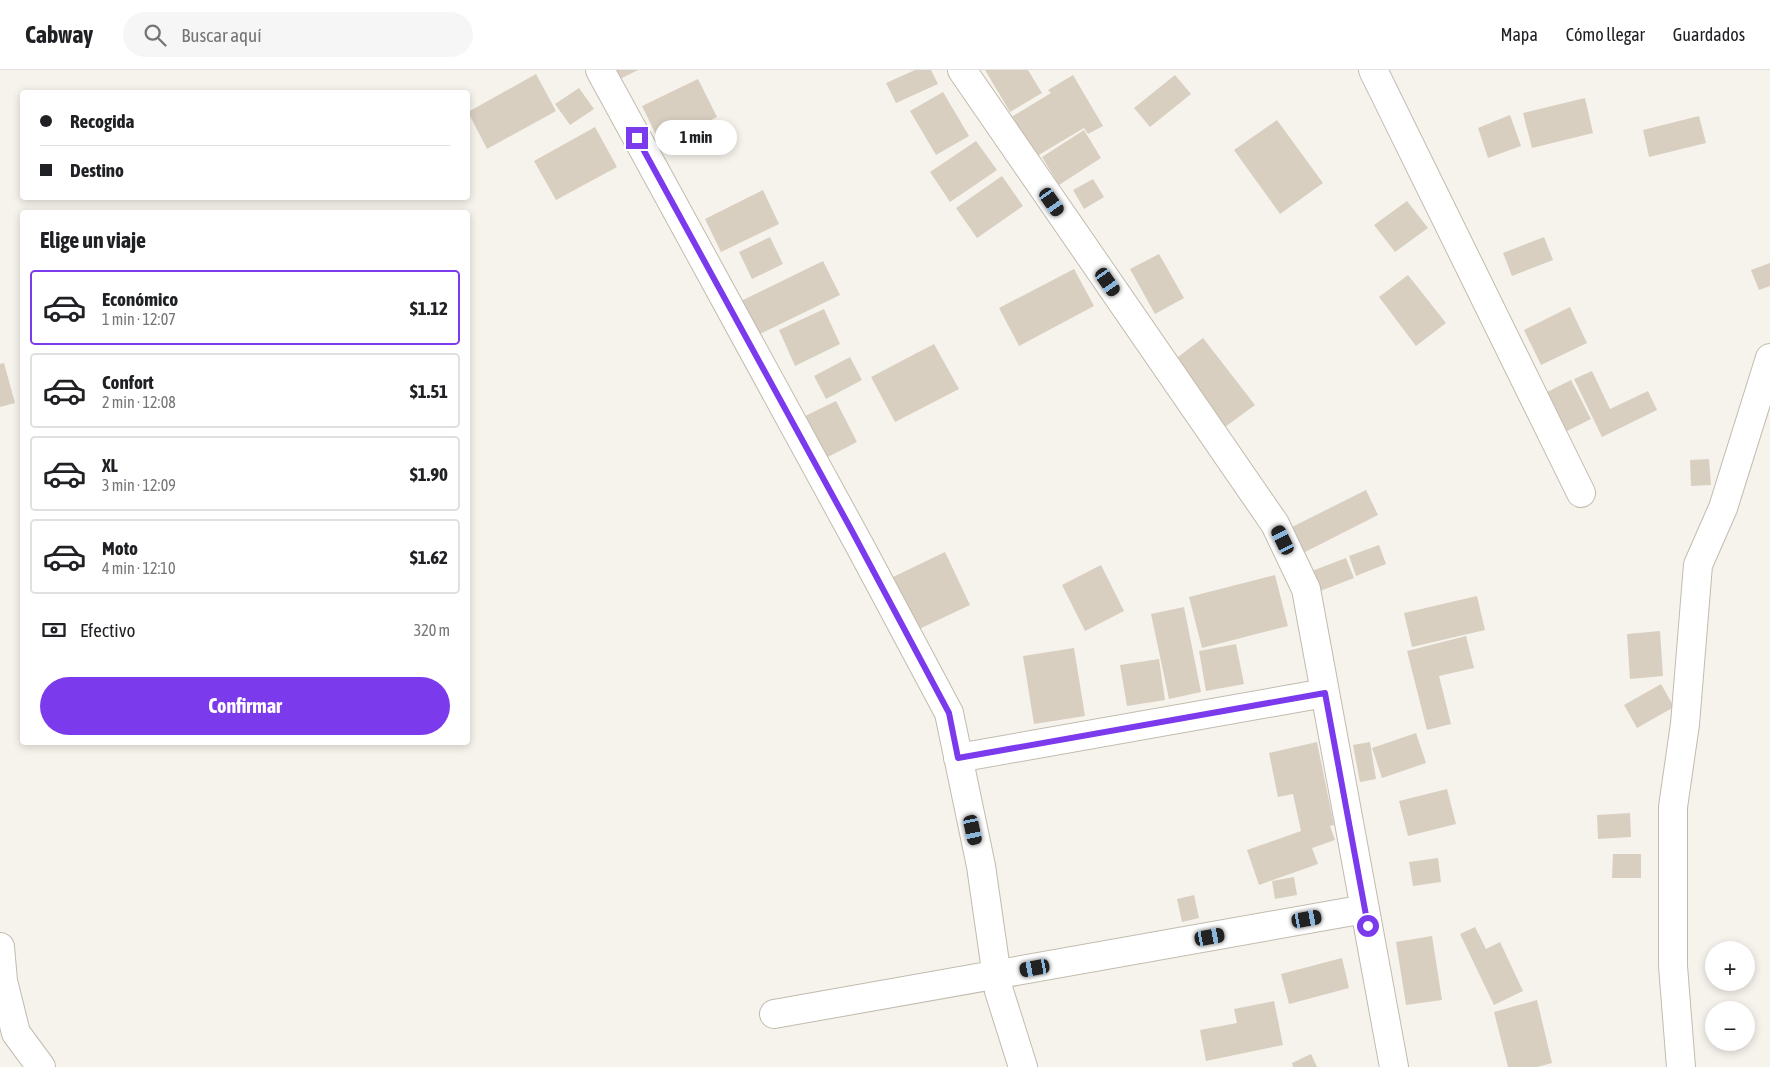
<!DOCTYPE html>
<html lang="es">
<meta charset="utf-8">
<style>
:root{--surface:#fff;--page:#f6f6f6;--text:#202124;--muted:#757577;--line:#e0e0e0;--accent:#7c3aed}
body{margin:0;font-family:"Asap Condensed",sans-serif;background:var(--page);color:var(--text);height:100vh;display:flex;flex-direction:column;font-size:19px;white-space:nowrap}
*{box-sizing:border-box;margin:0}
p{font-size:16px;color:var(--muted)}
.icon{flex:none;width:28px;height:28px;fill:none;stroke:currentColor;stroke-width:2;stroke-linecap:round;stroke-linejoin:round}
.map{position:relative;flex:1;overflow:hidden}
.drawer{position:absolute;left:20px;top:140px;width:450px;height:535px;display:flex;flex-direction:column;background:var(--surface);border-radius:5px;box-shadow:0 2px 8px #0003}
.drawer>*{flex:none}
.hud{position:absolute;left:20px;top:20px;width:450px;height:110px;border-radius:5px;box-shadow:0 2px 8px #0003;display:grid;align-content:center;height:110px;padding:0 20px;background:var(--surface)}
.tools{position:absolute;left:1705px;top:871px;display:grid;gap:10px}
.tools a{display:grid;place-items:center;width:50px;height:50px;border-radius:50%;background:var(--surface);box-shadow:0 2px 8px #0003;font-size:25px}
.end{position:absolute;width:22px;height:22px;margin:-11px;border:6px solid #7c3aed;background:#fff;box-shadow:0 0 0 2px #fff}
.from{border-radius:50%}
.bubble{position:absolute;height:35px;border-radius:18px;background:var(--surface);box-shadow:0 2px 8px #0003;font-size:16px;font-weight:700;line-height:35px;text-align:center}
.car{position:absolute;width:15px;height:30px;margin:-15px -8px;border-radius:6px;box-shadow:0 0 4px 1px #0007;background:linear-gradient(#222 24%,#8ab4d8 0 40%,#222 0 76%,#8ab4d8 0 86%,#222 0)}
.hud b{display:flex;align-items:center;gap:18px;height:48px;font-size:19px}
.hud b+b{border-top:1px solid var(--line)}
.hud i{width:12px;height:12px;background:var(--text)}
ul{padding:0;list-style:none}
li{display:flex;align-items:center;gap:15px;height:75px;margin:0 10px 8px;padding:0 10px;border:2px solid var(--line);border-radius:5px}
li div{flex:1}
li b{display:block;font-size:19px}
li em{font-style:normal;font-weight:700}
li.active{border-color:var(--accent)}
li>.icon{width:45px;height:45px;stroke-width:1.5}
h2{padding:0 20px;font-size:22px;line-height:60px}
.pay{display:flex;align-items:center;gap:12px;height:55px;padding:0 20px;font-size:19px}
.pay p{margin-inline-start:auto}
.button{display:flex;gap:10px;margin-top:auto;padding:10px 20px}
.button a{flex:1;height:58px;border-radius:30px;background:var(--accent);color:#fff;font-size:20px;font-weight:700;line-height:58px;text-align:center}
header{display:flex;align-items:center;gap:30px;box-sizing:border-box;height:70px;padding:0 25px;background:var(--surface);border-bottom:1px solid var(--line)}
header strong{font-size:24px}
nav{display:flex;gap:28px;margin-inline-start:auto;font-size:18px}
.search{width:350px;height:45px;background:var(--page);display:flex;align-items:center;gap:12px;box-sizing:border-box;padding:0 18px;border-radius:28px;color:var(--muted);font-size:19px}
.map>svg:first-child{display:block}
.building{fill:#d8cfc1}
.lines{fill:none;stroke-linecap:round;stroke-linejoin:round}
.street-casing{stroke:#c2bbae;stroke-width:30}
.street{stroke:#fff;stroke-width:28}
.route{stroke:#7c3aed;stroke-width:6}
</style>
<header>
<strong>Cabway</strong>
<div class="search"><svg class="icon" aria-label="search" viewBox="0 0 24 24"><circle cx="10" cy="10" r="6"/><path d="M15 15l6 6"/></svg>Buscar aquí</div>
<nav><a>Mapa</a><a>Cómo llegar</a><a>Guardados</a></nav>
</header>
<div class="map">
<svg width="1770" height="997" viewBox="0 0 1770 997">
<rect width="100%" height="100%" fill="#f6f3ec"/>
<!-- building -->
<path class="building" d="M611,0H638L616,11Z
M915,0H931L938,14L896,33L886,13Z
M985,0H1028L1042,23L1010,42Z
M536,4L556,41L487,79L468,42Z
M1073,5L1103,56L1088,64L1084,58L1032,89L1008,49L1051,23L1048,20Z
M1175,5L1191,24L1150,57L1134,38Z
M698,9L717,47L661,75L642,36Z
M579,18L594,39L570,55L555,34Z
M943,22L969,66L936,85L910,41Z
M1585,28L1593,63L1532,78L1523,43Z
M1510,45L1521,76L1488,88L1478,58Z
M1699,46L1706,73L1649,87L1643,60Z
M1277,50L1323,113L1280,144L1234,80Z
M595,57L617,97L556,130L534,91Z
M1084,60L1101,88L1059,115L1042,87Z
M976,71L997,100L950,132L930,102Z
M1002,106L1023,136L977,168L956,138Z
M1093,109L1104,127L1084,139L1073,120Z
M763,120L779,154L721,182L705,149Z
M1407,131L1428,158L1395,182L1374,155Z
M770,167L783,194L752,209L739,182Z
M1544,167L1553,190L1512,206L1503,183Z
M1159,184L1184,228L1155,244L1130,199Z
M823,191L840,225L756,266L739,232Z
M1770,193V216L1759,220L1751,200Z
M1074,199L1094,236L1019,276L999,238Z
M1408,205L1446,253L1416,276L1379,227Z
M1570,237L1587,273L1541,295L1524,260Z
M824,239L840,274L795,296L779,260Z
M1203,268L1255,335L1225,357L1174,290Z
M934,274L959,319L895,352L871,307Z
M850,287L862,310L826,329L814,306Z
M4,293L15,333L0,337V294Z
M1592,301L1610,339L1648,321L1657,340L1602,367L1574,309Z
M1571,310L1591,349L1565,362L1545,323Z
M836,331L857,372L824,389L803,347Z
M1709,389L1711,415L1691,416L1690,390Z
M1366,420L1378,445L1303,483L1290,458Z
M1379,475L1386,494L1356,506L1349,486Z
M945,482L970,535L915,561L891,508Z
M1346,488L1354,508L1320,521L1312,501Z
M1101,495L1124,541L1085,561L1062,515Z
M1275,505L1288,556L1202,578L1189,527Z
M1477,526L1485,560L1412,577L1404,543Z
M1184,537L1201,622L1169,629L1151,544Z
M1660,561L1663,606L1630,609L1627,564Z
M1466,566L1474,598L1439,606L1451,654L1427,660L1407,581Z
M1236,574L1244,614L1206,621L1199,581Z
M1074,578L1085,646L1034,654L1023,586Z
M1159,589L1165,630L1127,636L1120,595Z
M1661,614L1674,637L1637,658L1624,635Z
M1416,663L1426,693L1382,708L1372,678Z
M1317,672L1334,755L1330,756L1335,770L1312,778L1318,794L1259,815L1247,780L1301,761L1293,724L1278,727L1269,683Z
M1370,672L1376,709L1360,712L1353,675Z
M1447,719L1456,754L1408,766L1399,731Z
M1630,743L1631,767L1598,769L1597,745Z
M1613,784H1641V808H1612Z
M1438,788L1441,812L1413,816L1409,792Z
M1294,807L1297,825L1275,829L1272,811Z
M1194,825L1199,848L1182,852L1177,829Z
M1475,857L1486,879L1500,872L1523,921L1494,935L1460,864Z
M1432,866L1442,930L1406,935L1396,872Z
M1342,888L1349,918L1289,934L1281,904Z
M1537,930L1552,993L1537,997H1508L1494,942Z
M1274,931L1283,975L1206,991L1200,960L1237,953L1234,939Z
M1311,984L1317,997H1293L1292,993Z"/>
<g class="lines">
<defs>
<path id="street" d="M600,0L861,478L949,643L981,796L999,921L1023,997
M962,0L1275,454L1306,519L1394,997
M1373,0L1581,423
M958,688L1325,623
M0,877L3,911L16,963L41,997
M774,944L1365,839
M1681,997L1673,896V737L1685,654L1698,495L1723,438L1770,288"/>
</defs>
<!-- street casing -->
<use href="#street" class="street-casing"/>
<!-- street -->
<use href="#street" class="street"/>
</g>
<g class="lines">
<!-- route -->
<path class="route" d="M637,68L852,461L949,643L958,688L1325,623L1368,856"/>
</g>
</svg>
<div class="tools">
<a>+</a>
<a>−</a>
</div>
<i class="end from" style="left:1368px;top:856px"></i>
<i class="end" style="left:637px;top:68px"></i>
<div class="bubble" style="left:655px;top:50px;width:82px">1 min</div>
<i class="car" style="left:1052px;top:132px;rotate:145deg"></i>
<i class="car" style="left:1108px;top:212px;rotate:145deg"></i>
<i class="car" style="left:1283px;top:470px;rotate:334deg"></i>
<i class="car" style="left:973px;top:760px;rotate:168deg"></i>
<i class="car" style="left:1307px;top:849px;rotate:80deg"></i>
<i class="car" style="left:1210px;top:867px;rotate:80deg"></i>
<i class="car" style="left:1035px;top:898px;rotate:260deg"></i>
<div class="hud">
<b><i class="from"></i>Recogida</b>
<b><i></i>Destino</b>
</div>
<section class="drawer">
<h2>Elige un viaje</h2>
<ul>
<li class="active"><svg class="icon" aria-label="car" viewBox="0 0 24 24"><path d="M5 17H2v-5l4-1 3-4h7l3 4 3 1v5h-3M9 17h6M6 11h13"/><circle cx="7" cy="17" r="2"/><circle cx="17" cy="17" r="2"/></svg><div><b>Económico</b><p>1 min · 12:07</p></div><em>$1.12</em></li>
<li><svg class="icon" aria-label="car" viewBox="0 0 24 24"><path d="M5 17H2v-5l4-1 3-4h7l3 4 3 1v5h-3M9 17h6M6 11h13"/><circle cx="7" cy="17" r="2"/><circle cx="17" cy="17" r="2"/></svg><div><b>Confort</b><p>2 min · 12:08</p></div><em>$1.51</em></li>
<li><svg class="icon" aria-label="car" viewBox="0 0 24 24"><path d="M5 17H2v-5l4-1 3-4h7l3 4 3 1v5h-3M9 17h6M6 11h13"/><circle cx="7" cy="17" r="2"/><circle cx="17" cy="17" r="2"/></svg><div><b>XL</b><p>3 min · 12:09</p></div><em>$1.90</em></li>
<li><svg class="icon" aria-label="car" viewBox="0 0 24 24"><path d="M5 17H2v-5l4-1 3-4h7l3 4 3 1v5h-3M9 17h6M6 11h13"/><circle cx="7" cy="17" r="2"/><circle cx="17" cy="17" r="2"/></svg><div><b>Moto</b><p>4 min · 12:10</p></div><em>$1.62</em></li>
</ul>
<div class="pay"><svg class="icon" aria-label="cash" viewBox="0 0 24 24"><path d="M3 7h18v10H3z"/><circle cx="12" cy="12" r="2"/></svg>Efectivo<p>320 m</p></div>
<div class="button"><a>Confirmar</a></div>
</section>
</div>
